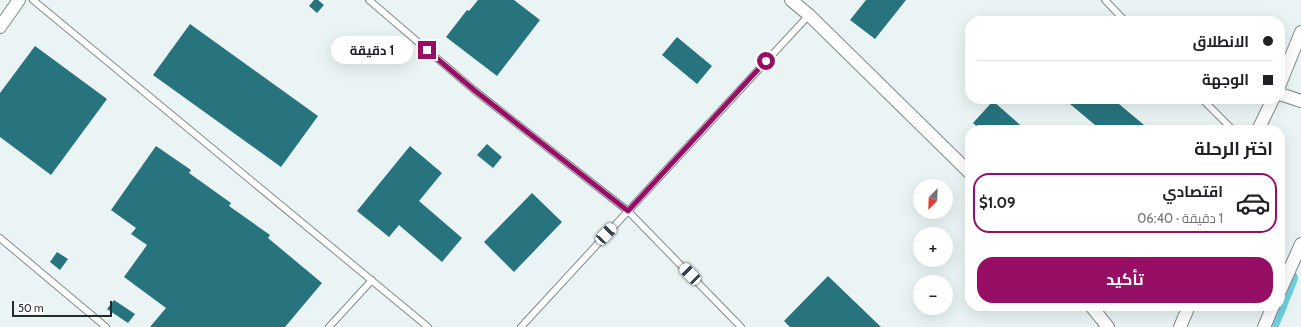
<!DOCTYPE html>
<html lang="ar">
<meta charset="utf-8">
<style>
:root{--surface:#fff;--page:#f2f2f2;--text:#202124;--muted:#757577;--line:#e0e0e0;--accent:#970f64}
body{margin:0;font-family:Cabin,Cairo,sans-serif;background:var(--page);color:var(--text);direction:rtl;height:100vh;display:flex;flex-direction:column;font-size:15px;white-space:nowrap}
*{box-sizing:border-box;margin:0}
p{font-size:13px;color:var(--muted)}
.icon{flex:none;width:22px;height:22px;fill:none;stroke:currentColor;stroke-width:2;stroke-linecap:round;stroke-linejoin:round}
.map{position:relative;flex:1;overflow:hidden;direction:ltr}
.drawer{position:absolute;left:965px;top:125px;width:320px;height:186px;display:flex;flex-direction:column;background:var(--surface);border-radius:16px;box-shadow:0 4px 16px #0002;direction:rtl}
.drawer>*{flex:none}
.guide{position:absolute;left:965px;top:16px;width:320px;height:88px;border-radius:16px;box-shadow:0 4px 16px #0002;direction:rtl;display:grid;align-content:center;height:88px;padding:0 12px;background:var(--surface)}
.needle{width:26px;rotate:203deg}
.buttons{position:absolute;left:913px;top:179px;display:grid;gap:8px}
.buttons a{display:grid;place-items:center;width:40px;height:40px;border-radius:50%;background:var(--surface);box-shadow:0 4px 16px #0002;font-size:20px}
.scale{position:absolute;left:12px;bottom:10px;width:100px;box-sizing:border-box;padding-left:4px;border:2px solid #282b2c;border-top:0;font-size:11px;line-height:14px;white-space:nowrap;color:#282b2c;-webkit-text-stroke:3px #fff;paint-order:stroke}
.end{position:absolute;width:18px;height:18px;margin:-9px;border:5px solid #970f64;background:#fff;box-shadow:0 0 0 2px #fff}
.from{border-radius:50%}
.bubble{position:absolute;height:28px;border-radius:14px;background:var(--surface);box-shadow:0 4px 16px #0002;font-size:13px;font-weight:700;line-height:28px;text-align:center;direction:rtl}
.car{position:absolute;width:12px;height:24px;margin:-12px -6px;border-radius:5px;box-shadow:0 0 3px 1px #0007;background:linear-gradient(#fff 24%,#345 0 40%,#fff 0 76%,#345 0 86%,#fff 0)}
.guide b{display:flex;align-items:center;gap:14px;height:38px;font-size:15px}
.guide b+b{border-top:1px solid var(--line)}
.guide i{width:10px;height:10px;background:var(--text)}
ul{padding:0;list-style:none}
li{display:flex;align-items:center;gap:12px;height:60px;margin:0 8px 6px;padding:0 4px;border:2px solid var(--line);border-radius:16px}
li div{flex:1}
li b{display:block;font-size:15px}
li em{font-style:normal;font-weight:700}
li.selected{border-color:var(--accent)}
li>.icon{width:36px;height:36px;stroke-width:1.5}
h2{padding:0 12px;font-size:18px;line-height:48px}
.primary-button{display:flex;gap:8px;margin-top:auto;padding:8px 12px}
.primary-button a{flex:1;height:46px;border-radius:16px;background:var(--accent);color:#fff;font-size:16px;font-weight:700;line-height:46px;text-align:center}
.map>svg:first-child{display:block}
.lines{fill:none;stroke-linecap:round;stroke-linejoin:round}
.canal{stroke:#6fd0df;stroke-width:14}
.building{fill:#27747e}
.lane-casing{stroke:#828b8c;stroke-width:8}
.street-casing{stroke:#828b8c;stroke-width:14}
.lane{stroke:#fff;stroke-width:6}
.street{stroke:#fff;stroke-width:12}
.route{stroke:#970f64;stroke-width:5}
</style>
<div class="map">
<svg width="1301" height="327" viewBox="0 0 1301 327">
<rect width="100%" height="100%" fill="#eaf4f5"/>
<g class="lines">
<!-- canal -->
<path class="canal" d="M1280,305L1291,278
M1271,327L1280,306"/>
</g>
<!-- building -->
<path class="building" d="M314,0H318L324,5L317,13L309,6Z
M478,0H514L540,20L497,76L446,37L467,10L469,11Z
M866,0H906L875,39L850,20Z
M190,24L318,116L281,167L153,75Z
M677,37L712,66L697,84L662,55Z
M35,46L107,99L51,175L0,137V93Z
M1064,99H1113L1150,130H1101Z
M993,101L1026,130H981L973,123Z
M487,144L502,157L493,168L477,155Z
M156,146L191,170L189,173L231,203L229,206L270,235L268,238L322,283L285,327H150L166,308L124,277L147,245L131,234L136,228L111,210Z
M410,146L442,173L419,201L462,238L442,262L399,225L389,237L357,211Z
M532,193L562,222L514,272L484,242Z
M57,252L68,259L60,270L50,262Z
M828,276L881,327H790L784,321Z
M114,300L135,314L128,323L107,309Z"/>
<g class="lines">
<defs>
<path id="lane" d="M33,0L428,327
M369,0L474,90L628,211L741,327
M1105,0L1125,21
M1202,99L1233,130
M0,238L106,327
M329,327L372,280
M521,327L809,15"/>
<path id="street" d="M791,0L809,15L970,173
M0,27L19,0
M1280,84L1301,32
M1280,94L1301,101
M1258,130L1273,99
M1280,291L1301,244
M1091,306L1108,327
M1180,327L1189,306
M1264,327L1273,306"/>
</defs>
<!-- lane casing -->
<use href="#lane" class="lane-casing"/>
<!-- street casing -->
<use href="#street" class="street-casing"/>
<!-- lane -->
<use href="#lane" class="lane"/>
<!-- street -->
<use href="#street" class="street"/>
</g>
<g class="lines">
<!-- route -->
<path class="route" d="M427,50L474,90L628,211L766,61"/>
</g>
</svg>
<div class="buttons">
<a><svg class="needle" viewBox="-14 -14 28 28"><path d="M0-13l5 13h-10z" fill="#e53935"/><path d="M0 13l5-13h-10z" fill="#757577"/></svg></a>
<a>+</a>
<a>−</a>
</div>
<div class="scale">50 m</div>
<i class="end from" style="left:766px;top:61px"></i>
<i class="end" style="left:427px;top:50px"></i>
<div class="bubble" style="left:331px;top:36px;width:82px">1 دقيقة</div>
<i class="car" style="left:606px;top:234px;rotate:43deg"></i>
<i class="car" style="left:690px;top:274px;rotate:316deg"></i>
<div class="guide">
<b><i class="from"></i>الانطلاق</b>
<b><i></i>الوجهة</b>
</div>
<section class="drawer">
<h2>اختر الرحلة</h2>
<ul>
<li class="selected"><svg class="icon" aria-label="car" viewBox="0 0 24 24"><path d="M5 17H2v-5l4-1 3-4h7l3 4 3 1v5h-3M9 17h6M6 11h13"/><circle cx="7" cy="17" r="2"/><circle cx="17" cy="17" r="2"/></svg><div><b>اقتصادي</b><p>1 دقيقة · 06:40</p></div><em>$1.09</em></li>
</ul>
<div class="primary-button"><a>تأكيد</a></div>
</section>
</div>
